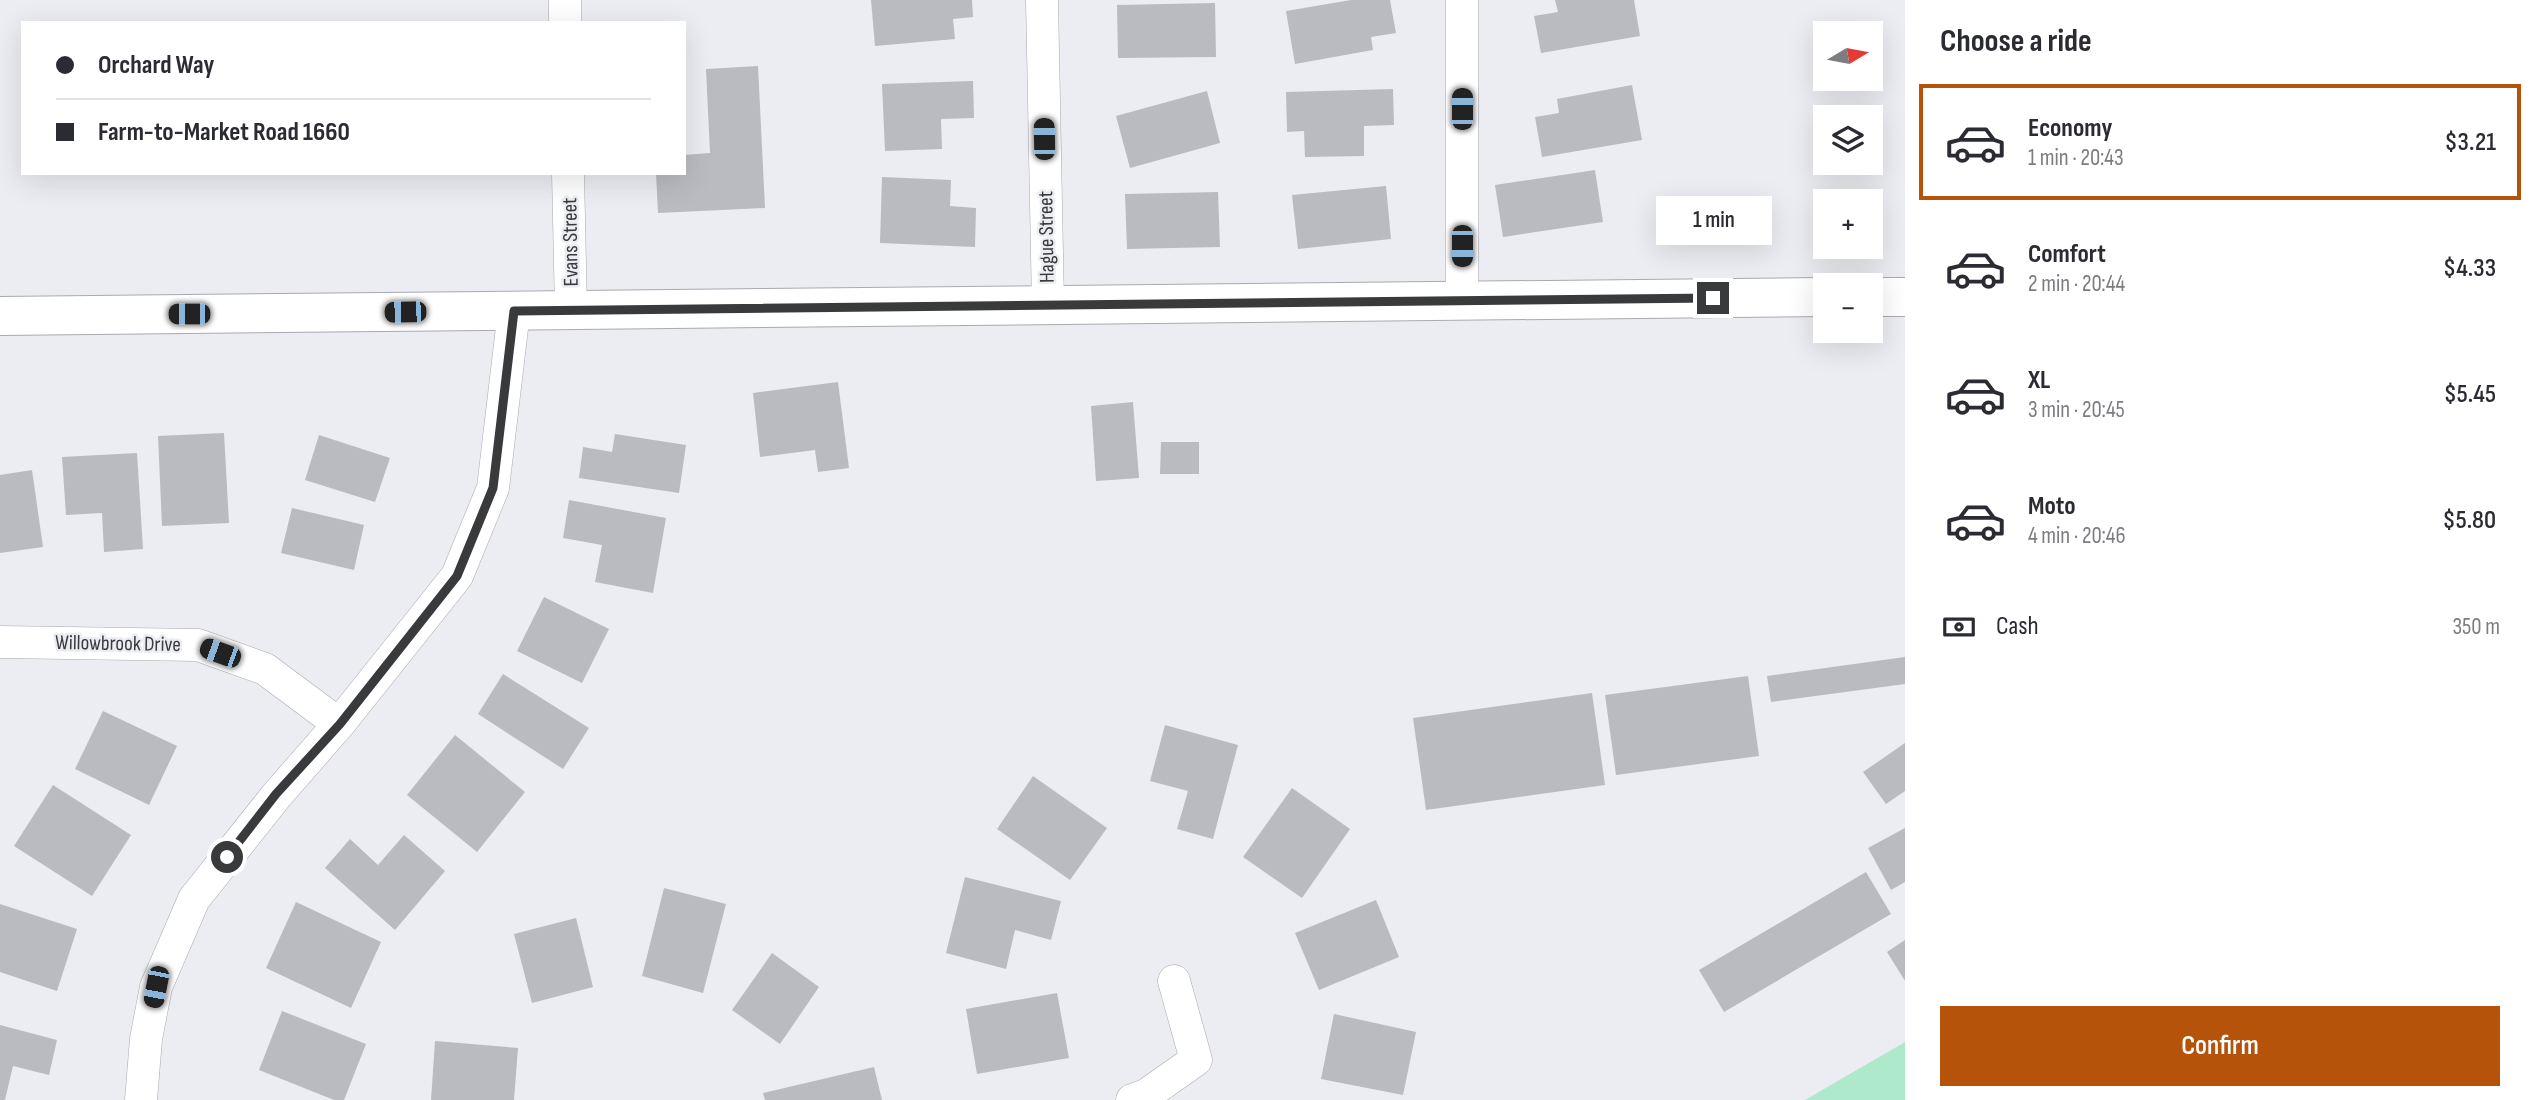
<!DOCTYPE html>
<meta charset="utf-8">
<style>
:root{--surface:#fff;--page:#f7f7f7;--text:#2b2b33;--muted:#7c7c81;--line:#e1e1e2;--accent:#b45309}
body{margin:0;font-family:"Sofia Sans Condensed",sans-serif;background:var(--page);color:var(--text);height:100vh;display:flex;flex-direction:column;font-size:26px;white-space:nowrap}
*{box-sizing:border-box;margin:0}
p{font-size:23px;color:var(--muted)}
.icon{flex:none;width:38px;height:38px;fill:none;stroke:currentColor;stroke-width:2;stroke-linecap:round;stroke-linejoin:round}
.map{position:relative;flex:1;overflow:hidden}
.drawer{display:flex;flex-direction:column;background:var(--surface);width:630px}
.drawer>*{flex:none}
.guide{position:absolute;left:21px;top:21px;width:665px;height:154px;border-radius:0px;box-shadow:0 7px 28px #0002;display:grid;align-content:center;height:154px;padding:0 35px;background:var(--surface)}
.needle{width:46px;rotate:80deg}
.tools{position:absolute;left:1813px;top:21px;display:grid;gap:14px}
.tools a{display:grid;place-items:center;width:70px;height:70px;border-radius:0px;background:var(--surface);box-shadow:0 7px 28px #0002;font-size:35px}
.end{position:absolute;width:32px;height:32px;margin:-16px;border:9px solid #393a3c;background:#fff;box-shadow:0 0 0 4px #fff}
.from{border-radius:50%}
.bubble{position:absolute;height:49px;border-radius:0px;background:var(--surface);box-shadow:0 7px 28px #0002;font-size:23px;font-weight:600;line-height:49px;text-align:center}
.car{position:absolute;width:21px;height:42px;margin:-21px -10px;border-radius:9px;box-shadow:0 0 5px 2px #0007;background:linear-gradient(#222 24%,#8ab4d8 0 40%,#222 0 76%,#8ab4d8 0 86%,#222 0)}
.guide b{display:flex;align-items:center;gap:24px;height:66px;font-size:26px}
.guide b+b{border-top:2px solid var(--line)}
.guide i{width:18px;height:18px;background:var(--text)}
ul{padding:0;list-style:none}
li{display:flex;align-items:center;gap:21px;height:116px;margin:0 14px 10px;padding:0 21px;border:4px solid transparent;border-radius:0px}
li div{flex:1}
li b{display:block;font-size:26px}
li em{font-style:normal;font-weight:600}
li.selected{border-color:var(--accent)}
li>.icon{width:63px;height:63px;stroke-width:1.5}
h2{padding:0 35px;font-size:32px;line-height:84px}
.pay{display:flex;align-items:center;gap:18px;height:77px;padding:0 35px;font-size:26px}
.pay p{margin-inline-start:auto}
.primary-button{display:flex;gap:14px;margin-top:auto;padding:14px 35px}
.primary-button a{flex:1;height:80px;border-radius:0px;background:var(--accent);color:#fff;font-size:28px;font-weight:600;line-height:80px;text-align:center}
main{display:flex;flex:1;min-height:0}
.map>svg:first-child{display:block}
.green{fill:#afe9cb}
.building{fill:#babbc0}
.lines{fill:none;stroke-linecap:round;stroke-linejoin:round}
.minor-casing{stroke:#a8aaaf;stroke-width:33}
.secondary-casing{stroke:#a8aaaf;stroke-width:40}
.minor{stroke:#fff;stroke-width:32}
.secondary{stroke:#fff;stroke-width:38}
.route{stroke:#393a3c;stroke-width:9}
.labels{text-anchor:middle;stroke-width:5;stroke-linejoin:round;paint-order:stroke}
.street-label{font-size:21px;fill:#393a3c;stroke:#ebedf2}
</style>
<main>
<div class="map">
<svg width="1905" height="1100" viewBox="0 0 1905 1100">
<rect width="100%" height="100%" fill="#ebedf2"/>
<!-- green -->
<path class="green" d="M1905,1042V1100H1805Z"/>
<!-- building -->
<path class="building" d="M871,0H972L973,17L953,19L955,39L875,46Z
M1351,0H1390L1396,33L1371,37L1373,50L1295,64L1286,11Z
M1555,0H1634L1640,36L1541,53L1534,16L1558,12Z
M1215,3L1216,57L1118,58L1117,5Z
M758,66L765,208L658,213L656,173H684V155L710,153L706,69Z
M973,81L974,118L941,119L942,149L885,151L882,84Z
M1632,85L1642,140L1542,157L1535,117L1559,113L1557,99Z
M1393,89L1394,125L1364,126V156L1305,157L1304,131L1287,132L1286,92Z
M1207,91L1220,143L1130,168L1116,116Z
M1595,170L1603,222L1503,237L1495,185Z
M882,177L951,180L950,206L976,208L975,247L880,243Z
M1386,186L1391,239L1298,249L1292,195Z
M1218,192L1220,247L1127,249L1125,194Z
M838,382L849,468L818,472L815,450L760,457L753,393Z
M1133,402L1139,478L1096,481L1091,406Z
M224,433L229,523L162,526L158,436Z
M615,434L686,445L679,493L579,478L583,447L612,452Z
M319,435L390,458L375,502L305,480Z
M1161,442H1199V474H1160Z
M137,453L143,549L104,552L102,513L66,515L62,457Z
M32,470L43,547L0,553V475Z
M569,500L666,518L653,593L595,582L602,545L563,538Z
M292,508L364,525L354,570L281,553Z
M544,597L609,629L582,683L517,651Z
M1905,657V684L1771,702L1767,676Z
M503,674L589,728L563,769L478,714Z
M1748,676L1759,756L1616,775L1605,695Z
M1592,693L1605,785L1426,810L1413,718Z
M103,711L177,746L149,805L75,769Z
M1165,725L1238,745L1213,839L1177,829L1188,791L1150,781Z
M455,735L525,792L477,852L407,795Z
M1905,743V791L1886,804L1863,772Z
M1033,776L1107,828L1070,880L997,829Z
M53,785L131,835L92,896L14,846Z
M1292,788L1350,829L1302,898L1243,857Z
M1905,828V882L1891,890L1868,848Z
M404,835L445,871L395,930L325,868L350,839L378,865Z
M1866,872L1891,914L1724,1012L1699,970Z
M965,877L1061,901L1051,940L1015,930L1006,969L946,953Z
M664,888L726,904L703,993L642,976Z
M1376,900L1399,957L1319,990L1295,933Z
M296,902L381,942L351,1008L266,968Z
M0,904L77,929L57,991L0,972Z
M576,918L593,987L532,1003L514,934Z
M1905,940V981L1887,952Z
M772,953L819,987L780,1044L732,1010Z
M1057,993L1069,1058L977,1074L966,1009Z
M282,1011L366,1044L344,1100H334L259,1070Z
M1334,1014L1416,1032L1403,1095L1321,1079Z
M0,1025L57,1040L49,1075L13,1066L5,1100H0Z
M435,1041L518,1048L514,1100H431Z
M874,1067L882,1100H765L763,1093Z"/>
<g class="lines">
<defs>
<path id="minor" d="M565,0V23
M1042,0L1048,305
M568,173L571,310
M1462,300V0
M0,642L198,645L265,669L339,724
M141,1100L146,1039L156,987L194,899L277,795L339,724L457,576L493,488L514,311
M1132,1100L1146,1095L1196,1060L1174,981"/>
<path id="secondary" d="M1871,297H1905
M0,316L1825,297"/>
</defs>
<!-- minor casing -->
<use href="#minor" class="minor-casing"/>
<!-- secondary casing -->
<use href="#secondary" class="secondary-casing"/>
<!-- minor -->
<use href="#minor" class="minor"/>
<!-- secondary -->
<use href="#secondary" class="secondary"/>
</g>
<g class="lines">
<!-- route -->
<path class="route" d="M227,857L276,794L340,724L457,576L493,488L514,311L1713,298"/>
</g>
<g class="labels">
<!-- street labels -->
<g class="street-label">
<text transform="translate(1046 237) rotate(-91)" y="7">Hague Street</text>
<text transform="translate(570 242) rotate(-91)" y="7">Evans Street</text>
<text transform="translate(118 643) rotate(1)" y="7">Willowbrook Drive</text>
</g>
</g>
</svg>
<div class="tools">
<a><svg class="needle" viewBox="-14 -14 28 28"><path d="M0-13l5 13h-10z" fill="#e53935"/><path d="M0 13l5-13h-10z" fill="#7c7c81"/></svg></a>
<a><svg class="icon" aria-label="layers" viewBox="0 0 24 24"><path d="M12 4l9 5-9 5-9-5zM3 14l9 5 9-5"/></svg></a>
<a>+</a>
<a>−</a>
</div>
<i class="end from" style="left:227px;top:857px"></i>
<i class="end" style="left:1713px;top:298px"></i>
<div class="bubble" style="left:1656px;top:196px;width:116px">1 min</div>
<i class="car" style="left:1462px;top:109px;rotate:0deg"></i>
<i class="car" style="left:1044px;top:139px;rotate:359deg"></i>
<i class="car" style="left:1462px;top:246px;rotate:180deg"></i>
<i class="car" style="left:405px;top:312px;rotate:269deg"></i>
<i class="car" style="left:189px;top:314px;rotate:270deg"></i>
<i class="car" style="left:220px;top:653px;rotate:290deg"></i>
<i class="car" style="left:156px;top:987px;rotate:191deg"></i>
<div class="guide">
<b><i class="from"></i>Orchard Way</b>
<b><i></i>Farm-to-Market Road 1660</b>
</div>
</div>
<section class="drawer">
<h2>Choose a ride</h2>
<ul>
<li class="selected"><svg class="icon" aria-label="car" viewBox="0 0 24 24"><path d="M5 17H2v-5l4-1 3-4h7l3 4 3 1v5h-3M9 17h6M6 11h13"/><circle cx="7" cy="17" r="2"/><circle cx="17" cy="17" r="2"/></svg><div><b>Economy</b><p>1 min · 20:43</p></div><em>$3.21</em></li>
<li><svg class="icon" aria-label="car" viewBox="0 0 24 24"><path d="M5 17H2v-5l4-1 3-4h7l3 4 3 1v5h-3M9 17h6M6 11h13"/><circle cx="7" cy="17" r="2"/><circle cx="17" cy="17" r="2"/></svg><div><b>Comfort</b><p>2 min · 20:44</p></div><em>$4.33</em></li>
<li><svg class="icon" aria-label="car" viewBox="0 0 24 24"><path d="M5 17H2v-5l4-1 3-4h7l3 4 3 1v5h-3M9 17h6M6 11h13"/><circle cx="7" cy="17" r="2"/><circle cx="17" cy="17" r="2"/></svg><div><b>XL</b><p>3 min · 20:45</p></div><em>$5.45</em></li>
<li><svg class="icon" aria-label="car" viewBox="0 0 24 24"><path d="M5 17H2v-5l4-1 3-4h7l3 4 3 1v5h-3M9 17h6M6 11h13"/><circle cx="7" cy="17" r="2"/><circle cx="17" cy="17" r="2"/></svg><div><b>Moto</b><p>4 min · 20:46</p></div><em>$5.80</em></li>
</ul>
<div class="pay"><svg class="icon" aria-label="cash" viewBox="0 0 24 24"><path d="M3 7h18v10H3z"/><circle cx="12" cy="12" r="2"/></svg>Cash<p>350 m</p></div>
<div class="primary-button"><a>Confirm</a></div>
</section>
</main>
